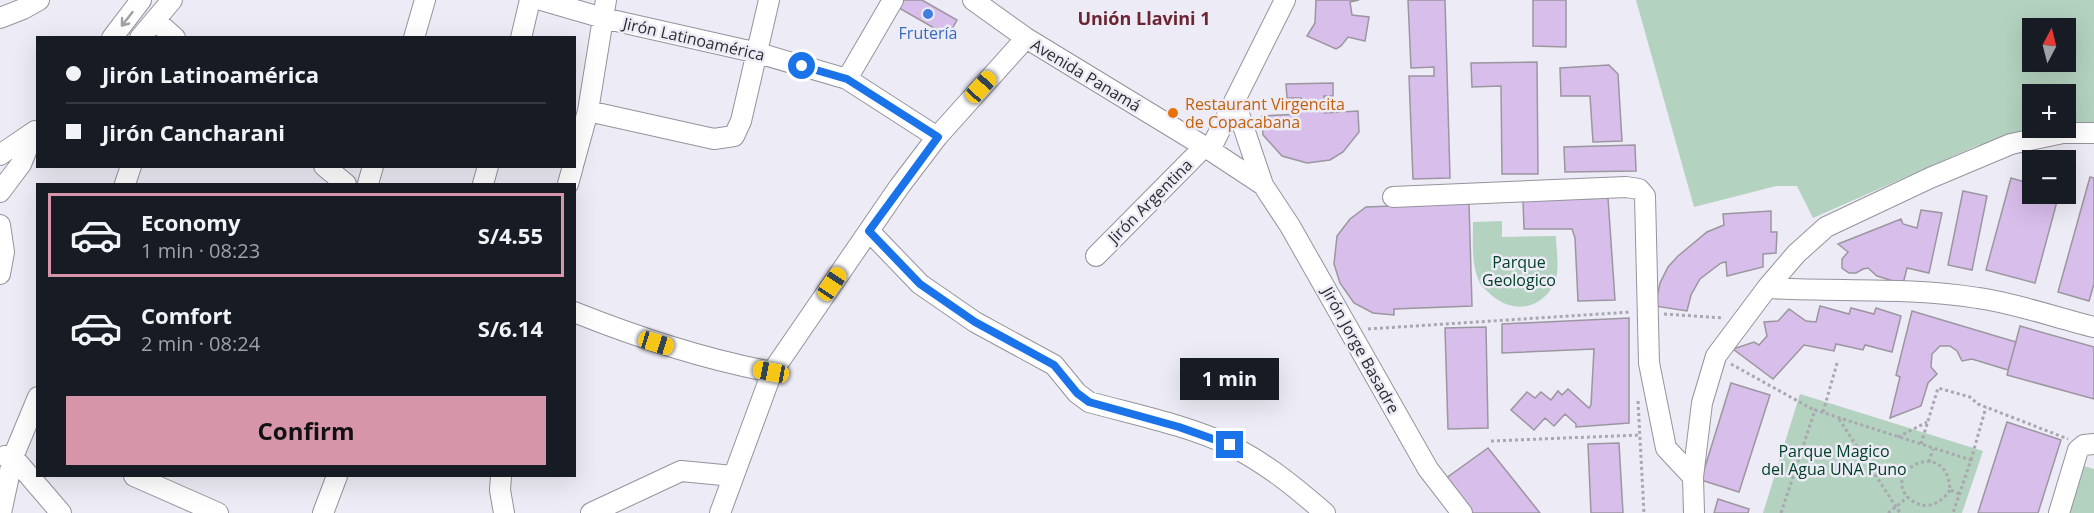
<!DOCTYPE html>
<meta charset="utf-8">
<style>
:root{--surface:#171b24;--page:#242831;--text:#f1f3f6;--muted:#9ea1a6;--line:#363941;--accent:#d695a8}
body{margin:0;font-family:"Open Sans",sans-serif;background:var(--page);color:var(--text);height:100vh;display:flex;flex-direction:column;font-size:22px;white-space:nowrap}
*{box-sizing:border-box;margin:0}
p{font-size:20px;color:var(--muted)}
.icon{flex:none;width:33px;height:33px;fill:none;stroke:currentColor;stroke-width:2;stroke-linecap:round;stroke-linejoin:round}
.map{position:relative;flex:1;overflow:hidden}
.details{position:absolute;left:36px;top:183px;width:540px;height:294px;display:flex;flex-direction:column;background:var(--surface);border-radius:0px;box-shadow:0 6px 24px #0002}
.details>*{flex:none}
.guide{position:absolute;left:36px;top:36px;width:540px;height:132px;border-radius:0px;box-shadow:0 6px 24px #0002;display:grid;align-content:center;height:132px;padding:0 30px;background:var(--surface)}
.needle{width:39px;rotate:7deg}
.fabs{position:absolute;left:2022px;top:18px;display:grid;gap:12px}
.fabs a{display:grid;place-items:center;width:54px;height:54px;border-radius:0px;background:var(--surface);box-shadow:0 6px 24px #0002;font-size:30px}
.end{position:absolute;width:27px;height:27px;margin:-14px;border:8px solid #1a73e8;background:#fff;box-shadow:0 0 0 3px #fff}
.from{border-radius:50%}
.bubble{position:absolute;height:42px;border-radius:0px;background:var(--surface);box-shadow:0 6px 24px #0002;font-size:20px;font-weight:700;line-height:42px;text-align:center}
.car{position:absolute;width:18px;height:36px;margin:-18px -9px;border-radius:8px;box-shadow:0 0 4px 2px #0007;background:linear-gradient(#f5c518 24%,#345 0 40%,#f5c518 0 76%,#345 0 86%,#f5c518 0)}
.guide b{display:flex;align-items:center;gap:21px;height:57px;font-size:22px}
.guide b+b{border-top:2px solid var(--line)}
.guide i{width:15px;height:15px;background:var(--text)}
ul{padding:10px 0 0;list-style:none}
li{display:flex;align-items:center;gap:18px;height:84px;margin:0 12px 9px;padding:0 18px;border:3px solid transparent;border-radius:0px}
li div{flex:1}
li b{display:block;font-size:22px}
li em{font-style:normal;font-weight:700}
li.selected{border-color:var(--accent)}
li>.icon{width:54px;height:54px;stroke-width:1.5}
.button{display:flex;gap:12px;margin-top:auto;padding:12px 30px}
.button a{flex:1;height:69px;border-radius:0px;background:var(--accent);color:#111;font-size:24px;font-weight:700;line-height:69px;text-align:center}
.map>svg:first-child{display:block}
.green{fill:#b3d2bf;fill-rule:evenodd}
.building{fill:#d8beea;stroke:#9b969f;stroke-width:1.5}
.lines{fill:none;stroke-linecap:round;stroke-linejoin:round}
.minor-casing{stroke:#95939c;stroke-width:22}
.path{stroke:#a9a7af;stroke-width:3;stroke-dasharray:3 3;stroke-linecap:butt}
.minor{stroke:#fff;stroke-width:20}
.oneway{stroke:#a1a0a2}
.route{stroke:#1a73e8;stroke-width:8}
.shop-dot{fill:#3f7fe0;stroke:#edebf5;stroke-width:2}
.food-dot{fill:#e8710a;stroke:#edebf5;stroke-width:2}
.labels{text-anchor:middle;stroke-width:5;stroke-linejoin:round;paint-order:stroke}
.shop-label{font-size:16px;fill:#366cbe;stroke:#edebf5}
.street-label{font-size:16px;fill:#2e2d31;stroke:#edebf5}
.food-label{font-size:16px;fill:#c56008;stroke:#edebf5;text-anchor:start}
.park-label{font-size:16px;fill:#004227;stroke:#edebf5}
.neighbourhood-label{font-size:18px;font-weight:bold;fill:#6c2633;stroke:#edebf5}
</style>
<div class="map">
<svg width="2094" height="513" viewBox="0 0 2094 513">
<rect width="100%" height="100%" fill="#edebf5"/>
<!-- green -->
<path class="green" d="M1636,0H2094V123L1976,146L1813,218L1797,186H1776L1694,207ZM2032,28H2066V62H2032ZM2032,94H2066V128H2032Z
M1502,221V237L1556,236C1556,251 1561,272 1553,286C1537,313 1508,312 1488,292C1485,289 1480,285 1479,281C1471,264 1473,241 1473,222Z
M1800,394L1983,451L1962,513H1763Z
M2084,466L2094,469V513H2068Z"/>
<!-- building -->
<path class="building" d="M904,0H922L957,20L948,36L899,8Z
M1316,0H1359L1350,2L1352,15L1369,17L1365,41L1348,37L1341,46L1336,49L1307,36L1315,23Z
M1408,0H1445L1450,178L1413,179L1409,76H1434V67L1411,68Z
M1533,0H1566V47L1533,46Z
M1537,62L1538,174H1502L1501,86L1472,87L1471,63Z
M1609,65L1618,74L1622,141L1593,142L1590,96H1561L1560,68Z
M1333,83V96H1324V113L1358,111L1359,132L1343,152L1330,160L1307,163L1282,156L1263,135L1262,116L1300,114L1301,98H1287L1286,84Z
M1635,145L1636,171L1565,172L1564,147Z
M2090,177L2094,178V284L2089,301L2058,292Z
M2011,178L2032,184V194H2059L2035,283L1986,270Z
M1963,191L1987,196L1972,270L1948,265Z
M1608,198L1615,300L1578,301L1575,238L1572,229H1524L1523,200Z
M1469,203L1472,306L1394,309V315L1373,313L1354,303L1340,283L1334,264L1337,236L1350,219L1366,207Z
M1921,210L1942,213L1929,273L1907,268L1903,284L1877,276L1868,268L1863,269L1856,273H1849L1842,268V259L1848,252L1838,244L1901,219L1903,224L1917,228Z
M1771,211V232H1777L1776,253L1763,254V267L1727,276L1726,262L1721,263L1700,279L1691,295L1687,311L1655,306L1660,283L1668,267L1678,256L1707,232L1724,225L1723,214Z
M1820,306L1849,314L1851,308L1874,314L1876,308L1901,316L1892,352L1865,345L1863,350L1836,344L1834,351L1804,345L1773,379L1733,349L1754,342L1759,345L1767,336L1764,322L1778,321L1789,309L1806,321L1816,322Z
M1912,311L2016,342L2008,370L1972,359L1962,361L1957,351L1950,346H1940L1932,354L1931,367L1937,374L1928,383L1921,406L1890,418L1900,377L1896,375Z
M1629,318V423L1576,427V424L1565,414L1554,426L1545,418L1534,430L1511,410L1527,392L1535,398L1541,392L1551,400L1558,391L1562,395L1568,389L1589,408L1591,405L1594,349L1502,353V324Z
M2020,326L2094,347V399L2007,375Z
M1486,327L1488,428L1448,429L1445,328Z
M1731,383L1770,395L1739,492L1701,480Z
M2007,422L2061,440L2038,513H1978Z
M1619,443L1623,513H1591L1588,444Z
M1488,448L1540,513H1471L1445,479Z
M1718,499L1749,509L1748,513H1714Z"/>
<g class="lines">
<defs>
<path id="minor" d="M541,0L603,18L758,53L847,79L937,137
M973,0L1026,38L1210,150L1263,185
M0,18L23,9L39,0
M155,20L175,38
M112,38L141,0
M140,38L172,0
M414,38L425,0
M521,38L530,0
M847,79L893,0
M1235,102L1263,185L1290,226L1428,469L1462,513
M588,111L714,139L734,136L741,121L769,0
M1210,150L1285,0
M0,155L35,131
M574,162L588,111L606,0
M324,166L346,184
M125,184L131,166
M368,184L373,166
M483,184L488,166
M568,184L573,166
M0,192L21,164L34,132
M1393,197L1626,187L1639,189L1645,196L1649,363L1666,448L1693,477
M0,225L4,252L0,274
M869,231L920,284L975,322L1054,365L1077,393L1089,402C1136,415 1187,425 1231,446C1266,463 1296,488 1325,513
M1096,256L1204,147
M1767,288C1837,292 1909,287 1978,298C2015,303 2057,318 2094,327
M574,312C639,338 703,359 772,372
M5,456L13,457L61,513
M134,476L218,513
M501,476L500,490L504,513
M1,513L13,457L38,397
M323,513L337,476
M591,513L681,471L733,476
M720,513L772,372L899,187L937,137L1026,38
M1694,513L1693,477L1702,403L1716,356L1767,288L1796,254L1826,227L1930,178L2011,144L2063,133H2094
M2059,513L2078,450L2084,445L2094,444"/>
</defs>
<!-- minor casing -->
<use href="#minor" class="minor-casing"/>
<!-- path -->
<path class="path" d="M1664,314L1724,318
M1368,329L1631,312
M1731,364L1814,410
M1638,401L1644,513
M1823,412L1838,360
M1839,419L1900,513
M1898,437L1927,422
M1491,441L1640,435
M1921,444L1938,388L1970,397L1978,404L2068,439
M1971,460L1986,407
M1929,462L1933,449
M1950,490C1941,504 1925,511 1911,500C1877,473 1947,434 1950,490L1960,494
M1781,513L1815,410L1971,460L1953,513
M1888,513L1908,497"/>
<!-- minor -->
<use href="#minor" class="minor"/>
</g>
<!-- one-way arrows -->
<defs><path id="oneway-shaft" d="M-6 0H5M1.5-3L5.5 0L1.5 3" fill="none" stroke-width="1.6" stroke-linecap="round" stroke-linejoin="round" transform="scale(1.5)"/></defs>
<use class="oneway" href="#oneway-shaft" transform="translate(127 19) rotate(128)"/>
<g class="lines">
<!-- route -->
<path class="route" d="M802,66L847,79L938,137L869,231L920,284L975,322L1054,365L1077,393L1089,402L1179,427L1230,445"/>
</g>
<!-- markers -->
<circle class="shop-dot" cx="928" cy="14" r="6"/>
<circle class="food-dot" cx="1173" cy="113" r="6"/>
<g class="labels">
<!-- shop labels -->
<g class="shop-label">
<text x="928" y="39">Frutería</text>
</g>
<!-- street labels -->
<g class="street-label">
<text transform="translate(694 39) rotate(13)" y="6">Jirón Latinoamérica</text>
<text transform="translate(1086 75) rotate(31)" y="6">Avenida Panamá</text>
<text transform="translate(1150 201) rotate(-45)" y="6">Jirón Argentina</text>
<text transform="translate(1361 350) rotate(61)" y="6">Jirón Jorge Basadre</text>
</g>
<!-- food labels -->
<g class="food-label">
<text x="1185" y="110">Restaurant Virgencita<tspan x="1185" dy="18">de Copacabana</tspan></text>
</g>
<!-- park labels -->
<g class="park-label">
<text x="1519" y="268">Parque<tspan x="1519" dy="18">Geologico</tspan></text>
<text x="1834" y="457">Parque Magico<tspan x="1834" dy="18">del Agua UNA Puno</tspan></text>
</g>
<!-- neighbourhood labels -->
<g class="neighbourhood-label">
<text x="1144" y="25">Unión Llavini 1</text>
</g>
</g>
</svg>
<div class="fabs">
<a><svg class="needle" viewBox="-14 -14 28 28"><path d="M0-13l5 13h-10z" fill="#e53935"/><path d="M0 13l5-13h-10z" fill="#9ea1a6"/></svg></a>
<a>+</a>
<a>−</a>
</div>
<i class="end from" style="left:802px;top:66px"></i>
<i class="end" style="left:1230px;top:445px"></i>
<div class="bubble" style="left:1180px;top:358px;width:99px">1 min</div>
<i class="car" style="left:981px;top:87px;rotate:42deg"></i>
<i class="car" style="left:832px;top:284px;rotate:34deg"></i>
<i class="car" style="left:656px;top:343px;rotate:107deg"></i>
<i class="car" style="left:771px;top:372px;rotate:281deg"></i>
<div class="guide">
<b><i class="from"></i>Jirón Latinoamérica</b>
<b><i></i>Jirón Cancharani</b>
</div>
<section class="details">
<ul>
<li class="selected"><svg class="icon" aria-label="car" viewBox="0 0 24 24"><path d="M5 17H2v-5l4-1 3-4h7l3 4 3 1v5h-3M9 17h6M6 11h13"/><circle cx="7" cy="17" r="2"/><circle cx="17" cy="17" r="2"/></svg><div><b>Economy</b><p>1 min · 08:23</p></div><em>S/4.55</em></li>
<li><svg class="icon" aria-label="car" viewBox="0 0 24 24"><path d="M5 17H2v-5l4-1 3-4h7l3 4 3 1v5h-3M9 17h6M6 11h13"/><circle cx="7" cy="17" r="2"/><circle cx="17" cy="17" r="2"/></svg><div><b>Comfort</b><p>2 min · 08:24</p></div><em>S/6.14</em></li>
</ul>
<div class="button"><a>Confirm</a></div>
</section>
</div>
